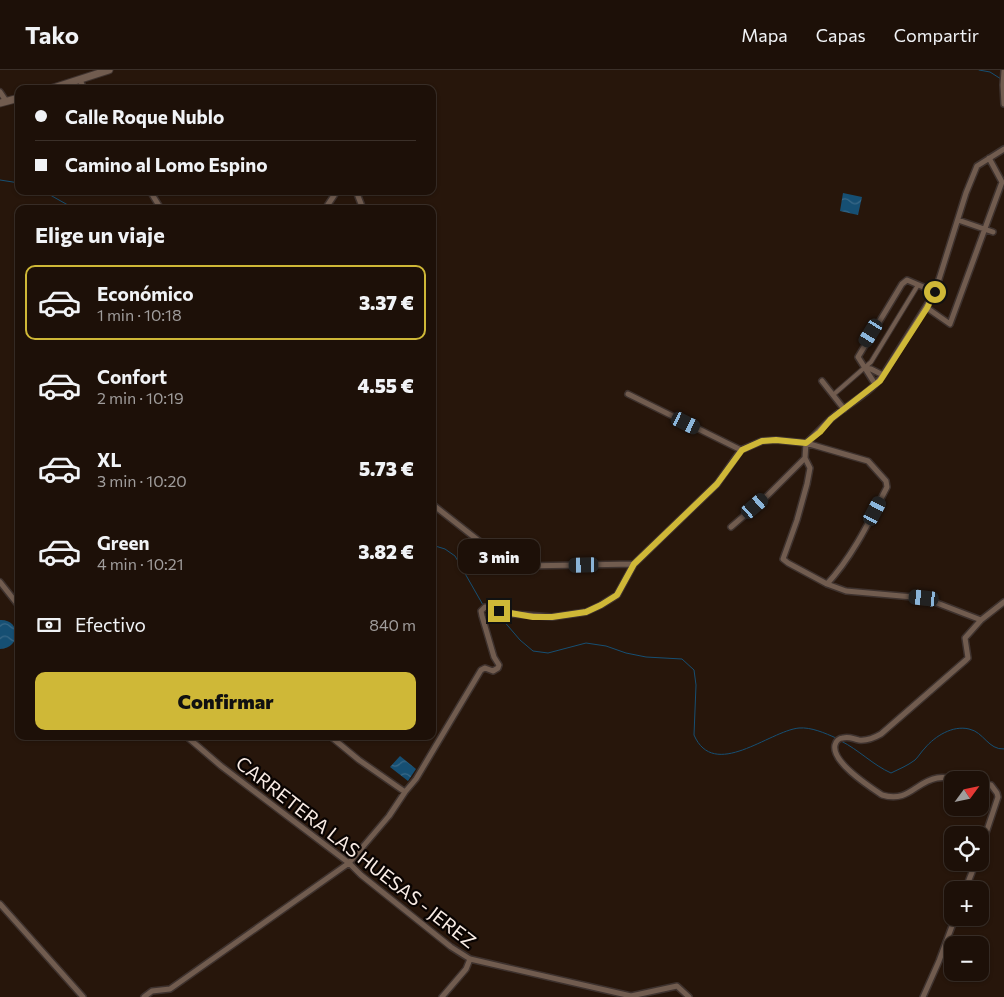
<!DOCTYPE html>
<html lang="es">
<meta charset="utf-8">
<style>
:root{--surface:#1d1008;--page:#2a1e16;--text:#f1f3f6;--muted:#a09d9c;--line:#3b3029;--accent:#cfb837}
body{margin:0;font-family:Commissioner,sans-serif;background:var(--page);color:var(--text);height:100vh;display:flex;flex-direction:column;font-size:19px;white-space:nowrap}
*{box-sizing:border-box;margin:0}
p{font-size:16px;color:var(--muted)}
.icon{flex:none;width:28px;height:28px;fill:none;stroke:currentColor;stroke-width:2;stroke-linecap:round;stroke-linejoin:round}
.map{position:relative;flex:1;overflow:hidden}
.sheet{position:absolute;left:15px;top:135px;width:421px;height:535px;display:flex;flex-direction:column;background:var(--surface);border-radius:10px;box-shadow:0 1px 4px #0004,0 0 0 1px var(--line)}
.sheet>*{flex:none}
.guide{position:absolute;left:15px;top:15px;width:421px;height:110px;border-radius:10px;box-shadow:0 1px 4px #0004,0 0 0 1px var(--line);display:grid;align-content:center;height:110px;padding:0 20px;background:var(--surface)}
.needle{width:32px;rotate:57deg}
.buttons{position:absolute;left:944px;top:701px;display:grid;gap:10px}
.buttons a{display:grid;place-items:center;width:45px;height:45px;border-radius:10px;background:var(--surface);box-shadow:0 1px 4px #0004,0 0 0 1px var(--line);font-size:25px}
.end{position:absolute;width:22px;height:22px;margin:-11px;border:6px solid #cfb837;background:#111;box-shadow:0 0 0 2px #111}
.from{border-radius:50%}
.bubble{position:absolute;height:35px;border-radius:10px;background:var(--surface);box-shadow:0 1px 4px #0004,0 0 0 1px var(--line);font-size:16px;font-weight:800;line-height:35px;text-align:center}
.car{position:absolute;width:15px;height:30px;margin:-15px -8px;border-radius:6px;box-shadow:0 0 4px 1px #0007;background:linear-gradient(#222 24%,#8ab4d8 0 40%,#222 0 76%,#8ab4d8 0 86%,#222 0)}
.guide b{display:flex;align-items:center;gap:18px;height:48px;font-size:19px}
.guide b+b{border-top:1px solid var(--line)}
.guide i{width:12px;height:12px;background:var(--text)}
ul{padding:0;list-style:none}
li{display:flex;align-items:center;gap:15px;height:75px;margin:0 10px 8px;padding:0 10px;border:2px solid transparent;border-radius:10px}
li div{flex:1}
li b{display:block;font-size:19px}
li em{font-style:normal;font-weight:800}
li.on{border-color:var(--accent)}
li>.icon{width:45px;height:45px;stroke-width:1.5}
h2{padding:0 20px;font-size:22px;line-height:60px}
.pay{display:flex;align-items:center;gap:12px;height:55px;padding:0 20px;font-size:19px}
.pay p{margin-inline-start:auto}
.cta{display:flex;gap:10px;margin-top:auto;padding:10px 20px}
.cta a{flex:1;height:58px;border-radius:10px;background:var(--accent);color:#111;font-size:20px;font-weight:800;line-height:58px;text-align:center}
header{display:flex;align-items:center;gap:30px;box-sizing:border-box;height:70px;padding:0 25px;background:var(--surface);border-bottom:1px solid var(--line)}
header strong{font-size:24px}
nav{display:flex;gap:28px;margin-inline-start:auto;font-size:18px}
.map>svg:first-child{display:block}
.water{fill:url(#water-waves)}
.lines{fill:none;stroke-linecap:round;stroke-linejoin:round}
.stream{stroke:#164f73;stroke-width:1}
.pedestrian-casing{stroke:#3e322e;stroke-width:6}
.minor-casing{stroke:#3e322e;stroke-width:8}
.secondary-casing{stroke:#3e322e;stroke-width:9}
.pedestrian{stroke:#715c4f;stroke-width:4}
.minor{stroke:#715c4f;stroke-width:5}
.secondary{stroke:#715c4f;stroke-width:7}
.route{stroke:#cfb837;stroke-width:6}
.labels{text-anchor:middle;stroke-width:4.5;stroke-linejoin:round;paint-order:stroke}
.street-label{font-size:19px;fill:#f9ece5;stroke:#0a0402}
</style>
<header>
<strong>Tako</strong>
<nav><a>Mapa</a><a>Capas</a><a>Compartir</a></nav>
</header>
<div class="map">
<svg width="1004" height="927" viewBox="0 0 1004 927">
<defs>
<pattern id="water-waves" width="16" height="10" patternUnits="userSpaceOnUse" patternTransform="scale(1.25)"><rect width="16" height="10" fill="#164f73"/><path d="M0 5q4-4 8 0t8 0" fill="none" stroke="#396887"/></pattern>
</defs>
<rect width="100%" height="100%" fill="#27160b"/>
<!-- water -->
<path class="water" d="M843,123L862,127L858,145L840,141Z
M0,550C21,549 22,578 0,579Z
M400,686L416,699L408,711L390,697Z"/>
<g class="lines">
<!-- stream -->
<path class="stream" d="M979,0L990,2L1001,9
M0,110L19,113
M43,121L75,139
M432,475L445,479L455,486L483,535
M490,541L502,549L520,570L533,581L548,583L586,573L606,576L626,583L646,587L682,589L694,600L696,615L694,665C714,711 769,661 799,658C811,657 825,663 836,668
M841,671C859,680 873,695 891,703C899,699 907,696 915,690C919,686 921,682 925,678C935,666 953,655 969,659C984,662 988,680 1004,679"/>
<defs>
<path id="pedestrian" d="M833,325L871,292L918,215"/>
<path id="minor" d="M1004,1L1003,15L1004,34
M80,10L84,19
M0,22L6,31
M1004,79L977,96L966,123L935,222L883,305C871,323 848,334 832,348C823,356 815,365 806,373L805,388L810,398L807,414L797,450L783,489L788,493L827,514L846,521L924,528L981,550L1004,532
M150,121L161,139
M356,121L363,139
M325,139L337,121
M958,150L993,162
M927,238L950,254L1002,112L989,88
M865,298L871,299L883,305
M822,311L844,339
M875,314L858,287L902,214L907,210L935,222
M628,324L741,380
M432,434L502,489L525,496L634,494
M731,457L767,426L805,388
M0,512L19,536
M186,666L221,696L349,793L361,805L451,877L470,889L631,926L677,916L689,927
M330,666L359,690L405,722
M962,710C954,709 945,706 937,708C915,712 909,733 882,725C870,717 831,692 835,675C836,671 839,668 843,668C849,666 853,669 859,670C867,671 874,668 881,664L966,590L968,588L965,568L981,550
M980,713L991,715L997,723L998,727L980,781
M965,820L976,792
M0,834L83,927
M144,927L152,921L170,919L349,793L389,746L405,722L416,709L481,600L485,598L493,601L498,598L499,595L494,587L482,546L481,541L485,537L513,544L552,547L586,542L601,535L617,525L634,494L717,414L741,380L762,371L776,370L806,373L868,391L886,411L887,417C870,450 853,486 827,514
M442,927L466,899L470,889
M923,927L939,891L955,848"/>
<path id="secondary" d="M50,19L109,0
M0,33L19,28"/>
</defs>
<!-- pedestrian casing -->
<use href="#pedestrian" class="pedestrian-casing"/>
<!-- minor casing -->
<use href="#minor" class="minor-casing"/>
<!-- secondary casing -->
<use href="#secondary" class="secondary-casing"/>
<!-- pedestrian -->
<use href="#pedestrian" class="pedestrian"/>
<!-- minor -->
<use href="#minor" class="minor"/>
<!-- secondary -->
<use href="#secondary" class="secondary"/>
</g>
<g class="lines">
<!-- route -->
<path class="route" d="M499,541L533,547H552L586,542L601,535L617,525L634,494L717,414L742,380L762,371L776,370L806,373L820,362L831,349L880,311L927,238L935,222"/>
</g>
<g class="labels">
<!-- street labels -->
<g class="street-label">
<text transform="translate(356 782) rotate(38)" y="7">CARRETERA LAS HUESAS - JEREZ</text>
</g>
</g>
</svg>
<div class="buttons">
<a><svg class="needle" viewBox="-14 -14 28 28"><path d="M0-13l5 13h-10z" fill="#e53935"/><path d="M0 13l5-13h-10z" fill="#a09d9c"/></svg></a>
<a><svg class="icon" aria-label="locate" viewBox="0 0 24 24"><circle cx="12" cy="12" r="6"/><path d="M12 2v4M12 18v4M2 12h4M18 12h4"/></svg></a>
<a>+</a>
<a>−</a>
</div>
<i class="end from" style="left:935px;top:222px"></i>
<i class="end" style="left:499px;top:541px"></i>
<div class="bubble" style="left:458px;top:469px;width:82px">3 min</div>
<i class="car" style="left:871px;top:263px;rotate:212deg"></i>
<i class="car" style="left:686px;top:353px;rotate:116deg"></i>
<i class="car" style="left:755px;top:436px;rotate:49deg"></i>
<i class="car" style="left:875px;top:441px;rotate:28deg"></i>
<i class="car" style="left:584px;top:495px;rotate:269deg"></i>
<i class="car" style="left:924px;top:528px;rotate:276deg"></i>
<div class="guide">
<b><i class="from"></i>Calle Roque Nublo</b>
<b><i></i>Camino al Lomo Espino</b>
</div>
<section class="sheet">
<h2>Elige un viaje</h2>
<ul>
<li class="on"><svg class="icon" aria-label="car" viewBox="0 0 24 24"><path d="M5 17H2v-5l4-1 3-4h7l3 4 3 1v5h-3M9 17h6M6 11h13"/><circle cx="7" cy="17" r="2"/><circle cx="17" cy="17" r="2"/></svg><div><b>Económico</b><p>1 min · 10:18</p></div><em>3.37 €</em></li>
<li><svg class="icon" aria-label="car" viewBox="0 0 24 24"><path d="M5 17H2v-5l4-1 3-4h7l3 4 3 1v5h-3M9 17h6M6 11h13"/><circle cx="7" cy="17" r="2"/><circle cx="17" cy="17" r="2"/></svg><div><b>Confort</b><p>2 min · 10:19</p></div><em>4.55 €</em></li>
<li><svg class="icon" aria-label="car" viewBox="0 0 24 24"><path d="M5 17H2v-5l4-1 3-4h7l3 4 3 1v5h-3M9 17h6M6 11h13"/><circle cx="7" cy="17" r="2"/><circle cx="17" cy="17" r="2"/></svg><div><b>XL</b><p>3 min · 10:20</p></div><em>5.73 €</em></li>
<li><svg class="icon" aria-label="car" viewBox="0 0 24 24"><path d="M5 17H2v-5l4-1 3-4h7l3 4 3 1v5h-3M9 17h6M6 11h13"/><circle cx="7" cy="17" r="2"/><circle cx="17" cy="17" r="2"/></svg><div><b>Green</b><p>4 min · 10:21</p></div><em>3.82 €</em></li>
</ul>
<div class="pay"><svg class="icon" aria-label="cash" viewBox="0 0 24 24"><path d="M3 7h18v10H3z"/><circle cx="12" cy="12" r="2"/></svg>Efectivo<p>840 m</p></div>
<div class="cta"><a>Confirmar</a></div>
</section>
</div>
